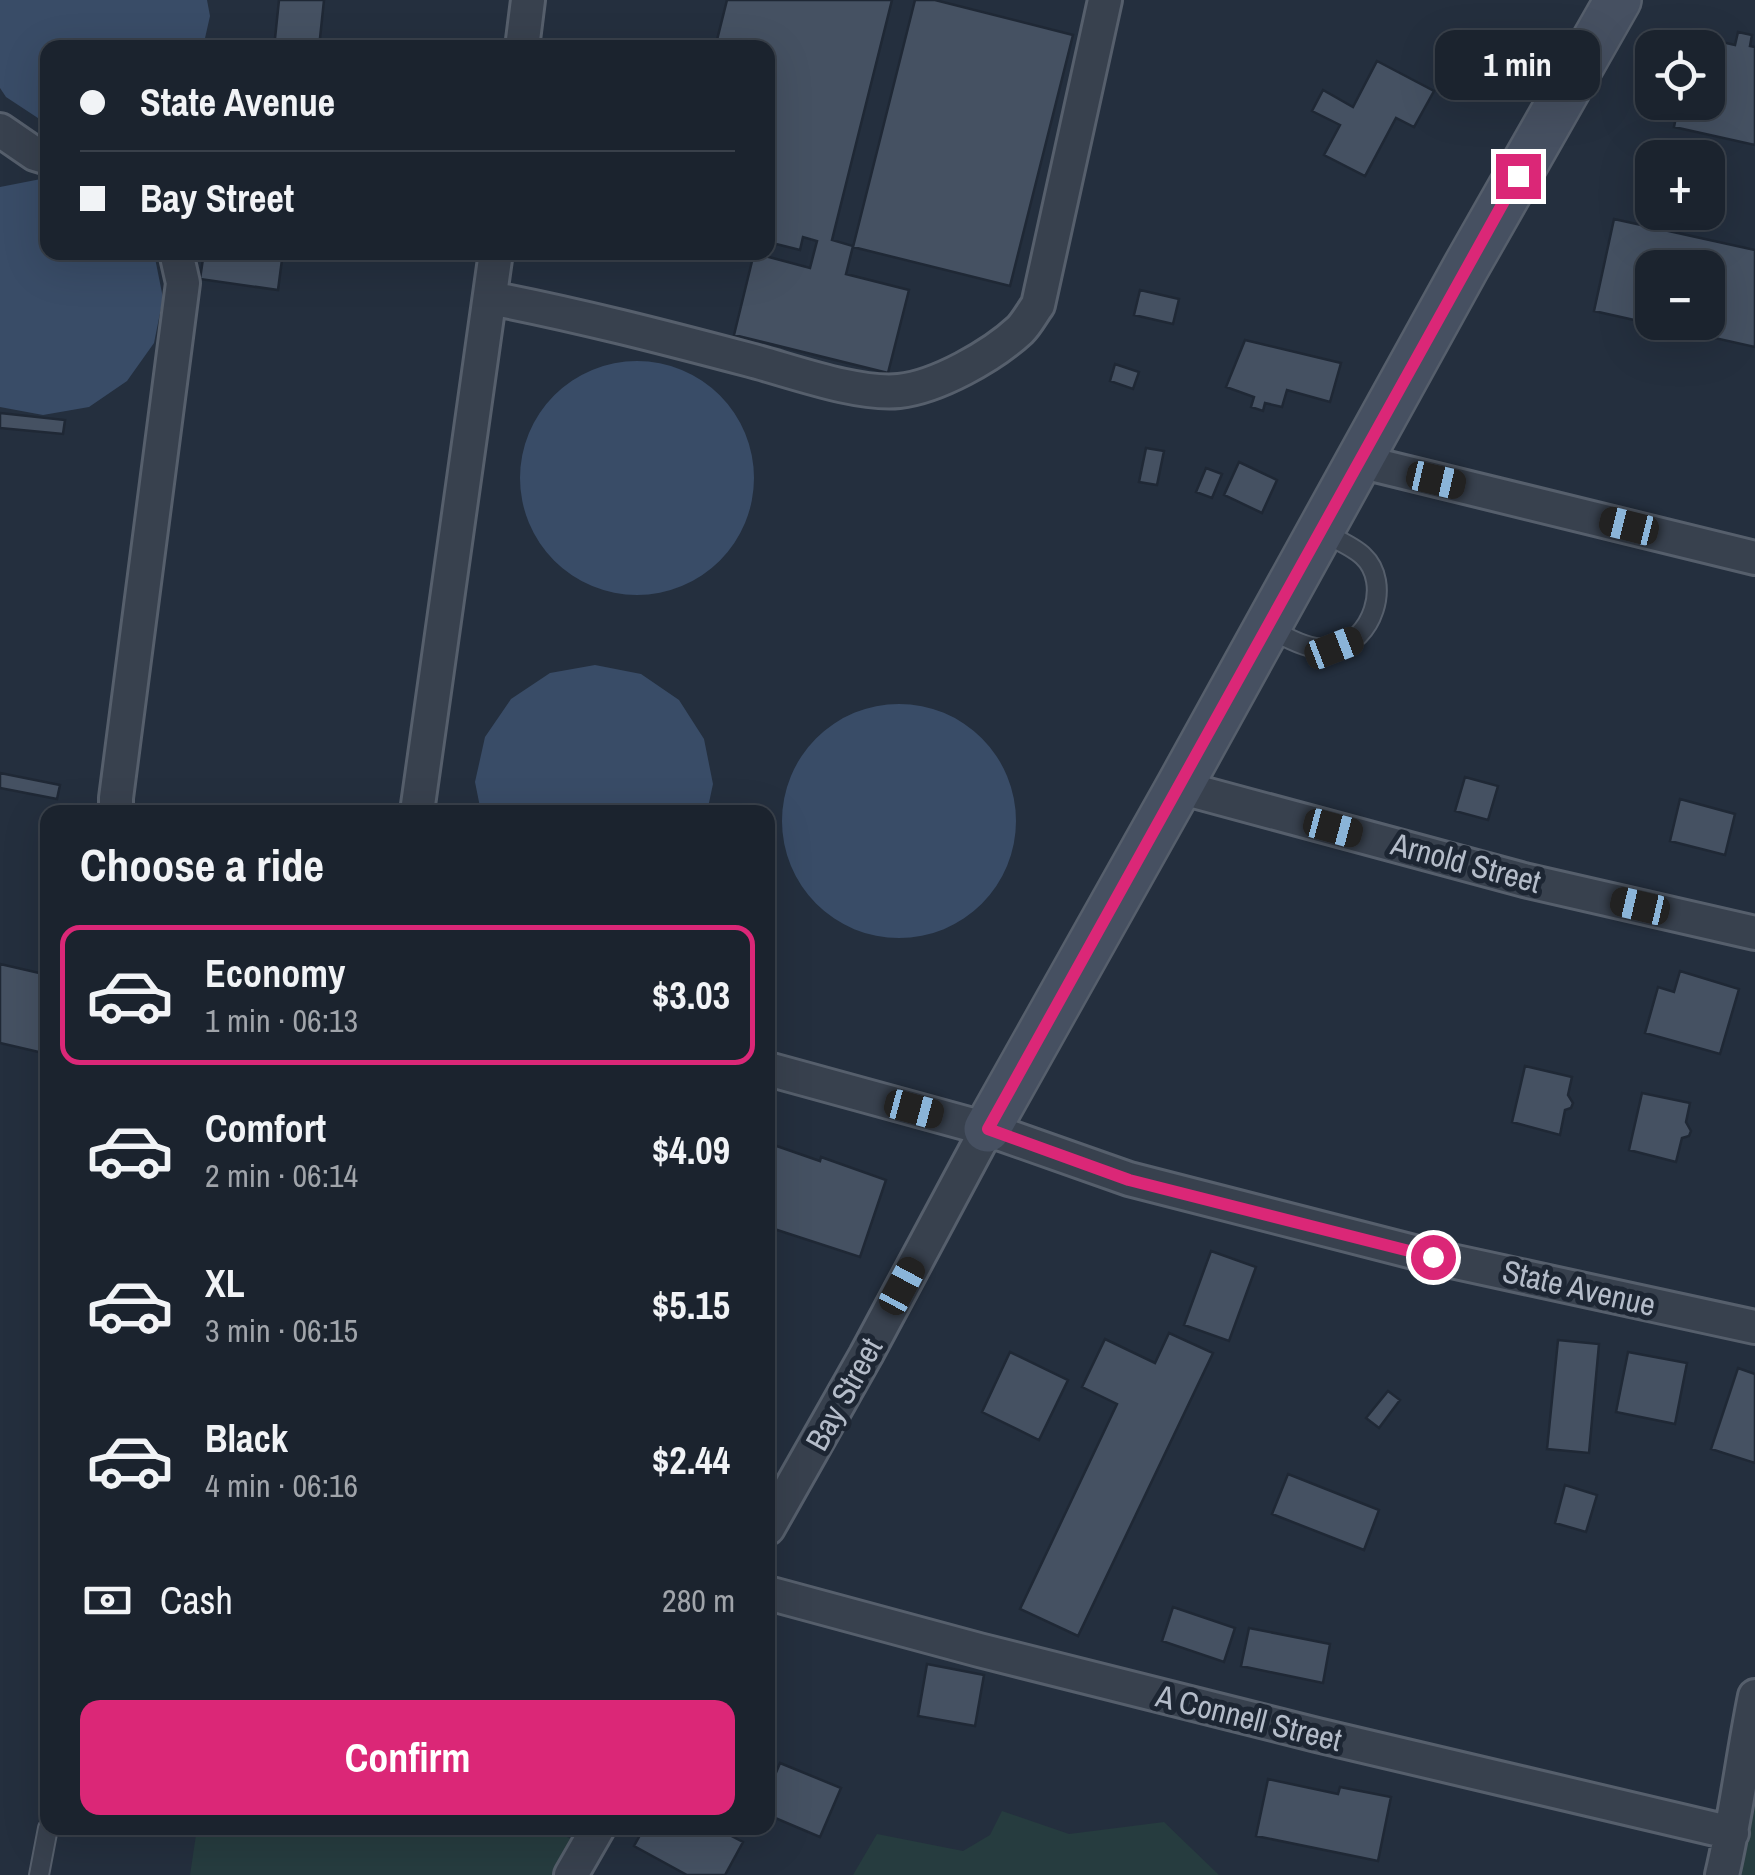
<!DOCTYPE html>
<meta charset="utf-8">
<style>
:root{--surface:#1b232e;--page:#242b36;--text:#f1f3f6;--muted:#a0a4aa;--line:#39404a;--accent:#db2777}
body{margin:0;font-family:"Archivo Narrow",sans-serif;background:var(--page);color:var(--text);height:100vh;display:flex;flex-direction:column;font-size:38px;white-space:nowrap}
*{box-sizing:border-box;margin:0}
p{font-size:32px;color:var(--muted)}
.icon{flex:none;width:55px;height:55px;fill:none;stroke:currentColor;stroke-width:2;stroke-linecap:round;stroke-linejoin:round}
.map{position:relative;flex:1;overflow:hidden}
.drawer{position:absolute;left:40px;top:805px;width:735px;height:1030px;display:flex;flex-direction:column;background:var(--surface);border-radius:20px;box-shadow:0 10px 40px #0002,0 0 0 2px var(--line)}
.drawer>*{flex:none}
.top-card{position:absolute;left:40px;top:40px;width:735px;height:220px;border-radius:20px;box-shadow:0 10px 40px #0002,0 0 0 2px var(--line);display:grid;align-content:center;height:220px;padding:0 40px;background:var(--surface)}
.tools{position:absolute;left:1635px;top:30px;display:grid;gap:20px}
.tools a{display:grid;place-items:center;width:90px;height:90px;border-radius:20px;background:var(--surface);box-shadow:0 10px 40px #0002,0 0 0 2px var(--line);font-size:50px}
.end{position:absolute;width:45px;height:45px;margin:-22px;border:12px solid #db2777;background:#fff;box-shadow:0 0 0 5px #fff}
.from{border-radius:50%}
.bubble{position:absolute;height:70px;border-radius:20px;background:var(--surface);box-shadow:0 10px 40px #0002,0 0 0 2px var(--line);font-size:32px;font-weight:700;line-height:70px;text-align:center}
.car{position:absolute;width:30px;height:60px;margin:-30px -15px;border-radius:12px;box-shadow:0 0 8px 2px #0007;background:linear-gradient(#222 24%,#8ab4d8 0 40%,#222 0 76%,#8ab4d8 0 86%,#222 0)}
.top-card b{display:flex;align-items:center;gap:35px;height:95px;font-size:38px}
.top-card b+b{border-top:2px solid var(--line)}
.top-card i{width:25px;height:25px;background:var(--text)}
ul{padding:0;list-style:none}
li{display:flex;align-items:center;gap:30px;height:140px;margin:0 20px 15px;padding:0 20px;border:5px solid transparent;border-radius:20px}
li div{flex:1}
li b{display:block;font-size:38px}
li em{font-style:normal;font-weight:700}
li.current{border-color:var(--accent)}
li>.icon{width:90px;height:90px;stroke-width:1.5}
h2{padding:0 40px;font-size:45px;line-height:120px}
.pay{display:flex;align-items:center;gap:25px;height:110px;padding:0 40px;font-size:38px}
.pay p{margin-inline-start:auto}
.button{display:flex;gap:20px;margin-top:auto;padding:20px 40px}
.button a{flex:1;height:115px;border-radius:20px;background:var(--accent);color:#fff;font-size:40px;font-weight:700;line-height:115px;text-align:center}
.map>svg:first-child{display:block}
.green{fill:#263c3f}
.water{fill:#394c67}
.building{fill:#455162;stroke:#1f2835;stroke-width:2.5;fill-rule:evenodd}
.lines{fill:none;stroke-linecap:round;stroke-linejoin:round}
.lane-casing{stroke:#565f6c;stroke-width:22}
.street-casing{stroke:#565f6c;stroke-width:38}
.secondary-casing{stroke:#565f6c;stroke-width:50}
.lane{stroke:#38414e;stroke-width:18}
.street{stroke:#38414e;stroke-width:32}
.secondary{stroke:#465061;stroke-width:45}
.route{stroke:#db2777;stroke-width:12}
.labels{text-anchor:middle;stroke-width:10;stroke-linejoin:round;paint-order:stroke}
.street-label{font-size:32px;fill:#b4bcc9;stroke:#1d2633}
</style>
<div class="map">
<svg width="1755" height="1875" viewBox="0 0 1755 1875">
<rect width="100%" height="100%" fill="#242f3e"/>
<!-- green -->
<path class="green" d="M1742,1803L1755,1805V1875H1721Z
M1002,1811L1069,1834L1164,1822L1219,1875H853L877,1834L963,1851L990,1835Z
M197,1828H548L584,1845L569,1875H190Z"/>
<!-- water -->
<path class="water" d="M0,0H207L210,16L203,47L48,48L47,124L6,97L0,88Z
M46,178L48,179V252L154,253L163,298L154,343L127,381L89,407L43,415L0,407V187Z
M520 478a117 117 0 1 1 234 0a117 117 0 1 1-234 0Z
M595,665L641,674L679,700L704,739L713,784L707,812H481L475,782L485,737L511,699L550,673Z
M782 821a117 117 0 1 1 234 0a117 117 0 1 1-234 0Z"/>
<!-- building -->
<path class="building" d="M279,0H324L319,48H274Z
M727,0H892L832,240L853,246L846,274L909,290L888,373L734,335L754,253L810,268L817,241L803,237L800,250L768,242V48H715Z
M915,0H935L1073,35L1010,286L853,247Z
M1738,32L1752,35L1750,46L1755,47V145L1674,127L1679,102H1708V48H1692L1695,36L1735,45Z
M1377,61L1434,91L1414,127L1396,118L1365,176L1324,155L1340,125L1312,111L1323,90L1353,107Z
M1614,219L1755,250V347L1594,311ZM1652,268H1708V322H1652Z
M204,252H283L278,290L200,279Z
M1140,290L1179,299L1173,324L1134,315Z
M1245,340L1341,363L1330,402L1287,390L1282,407L1265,403L1263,411L1251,407L1254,397L1226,387Z
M1115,364L1139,372L1133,389L1110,381Z
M0,413L65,420L63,434L0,428Z
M1146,448L1164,451L1157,485L1139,482Z
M1239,462L1277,480L1262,513L1224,495Z
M1206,468L1222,474L1212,498L1196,492Z
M0,773L60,785L57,799L0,788Z
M1465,777L1498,786L1488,820L1455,811Z
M1680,799L1735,814L1725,855L1670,841Z
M0,964L48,975V1034L43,1053L0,1043Z
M1680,971L1739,989L1720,1054L1645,1033L1658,987L1674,992Z
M1525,1066L1572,1077L1568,1095L1573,1103L1571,1108L1565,1110L1560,1135L1512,1122Z
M1642,1093L1690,1103L1686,1122L1691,1131L1689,1136L1682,1138L1676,1162L1629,1150Z
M768,1143L820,1161L821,1157L886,1180L860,1257L768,1227Z
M1211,1251L1256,1267L1229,1341L1184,1325Z
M1169,1333L1213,1353L1078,1636L1020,1609L1117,1404L1082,1387L1105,1339L1155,1363Z
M1558,1340L1599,1344L1589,1453L1547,1449Z
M1010,1352L1068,1380L1039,1440L982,1412Z
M1628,1352L1687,1363L1675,1424L1616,1412Z
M1738,1368L1755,1374V1463L1711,1449Z
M1388,1391L1400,1400L1379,1428L1366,1418Z
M1288,1474L1379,1510L1364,1550L1272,1514Z
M1565,1485L1597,1495L1586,1532L1555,1523Z
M1173,1607L1235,1628L1224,1662L1162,1641Z
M1249,1628L1330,1644L1323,1683L1241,1666Z
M927,1664L984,1675L975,1726L918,1716Z
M780,1763L841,1788L820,1837L768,1815V1792Z
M1268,1779L1338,1794L1340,1787L1391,1797L1378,1861L1256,1836Z
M644,1828H716L743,1842L725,1875H687L634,1846Z"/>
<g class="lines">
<defs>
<path id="lane" d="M1268,628C1288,638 1310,652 1334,648C1372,642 1392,583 1363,556C1353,546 1335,539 1322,532
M39,1875L48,1828"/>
<path id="street" d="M522,48L528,0
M0,130L35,154L48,158
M490,298C578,315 663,337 750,360C792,371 856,395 899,391C937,387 992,356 1020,330C1027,323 1032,313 1038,305L1105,0
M1359,461L1755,558
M1179,787L1524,880L1755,933
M116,812V798L183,283L176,252
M417,812L496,252
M768,1069L987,1129L1129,1179L1433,1257L1755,1327
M768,1528L866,1355L987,1129
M768,1593L979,1650L1317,1735L1732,1833
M571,1875L598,1828
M1722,1875C1736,1816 1743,1755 1755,1696"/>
<path id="secondary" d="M987,1129L1179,787L1466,267L1618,0"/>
</defs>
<!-- lane casing -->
<use href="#lane" class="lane-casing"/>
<!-- street casing -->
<use href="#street" class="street-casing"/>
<!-- secondary casing -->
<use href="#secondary" class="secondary-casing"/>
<!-- lane -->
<use href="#lane" class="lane"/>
<!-- street -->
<use href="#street" class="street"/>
<!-- secondary -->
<use href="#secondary" class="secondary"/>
</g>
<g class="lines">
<!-- route -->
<path class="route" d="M1433,1257L1129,1180L988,1129L1518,176"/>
</g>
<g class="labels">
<!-- street labels -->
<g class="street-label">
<text transform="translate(1466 863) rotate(15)" y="11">Arnold Street</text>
<text transform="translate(1579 1288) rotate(13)" y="11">State Avenue</text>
<text transform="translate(844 1394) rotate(-61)" y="11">Bay Street</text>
<text transform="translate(1249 1718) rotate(14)" y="11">A Connell Street</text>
</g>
</g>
</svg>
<div class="tools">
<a><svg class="icon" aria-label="locate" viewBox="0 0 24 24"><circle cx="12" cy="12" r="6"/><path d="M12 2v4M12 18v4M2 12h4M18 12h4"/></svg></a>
<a>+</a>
<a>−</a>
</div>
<i class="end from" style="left:1433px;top:1257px"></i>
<i class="end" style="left:1518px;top:176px"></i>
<div class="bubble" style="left:1435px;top:30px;width:165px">1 min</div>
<i class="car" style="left:1436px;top:480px;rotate:103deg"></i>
<i class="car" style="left:1629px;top:526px;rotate:284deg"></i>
<i class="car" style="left:1334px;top:648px;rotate:69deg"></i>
<i class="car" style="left:1333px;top:828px;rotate:105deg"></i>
<i class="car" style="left:1640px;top:906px;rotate:283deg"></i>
<i class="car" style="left:914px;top:1109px;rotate:105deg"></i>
<i class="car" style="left:902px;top:1286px;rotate:28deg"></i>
<div class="top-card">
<b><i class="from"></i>State Avenue</b>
<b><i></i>Bay Street</b>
</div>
<section class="drawer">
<h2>Choose a ride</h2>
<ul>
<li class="current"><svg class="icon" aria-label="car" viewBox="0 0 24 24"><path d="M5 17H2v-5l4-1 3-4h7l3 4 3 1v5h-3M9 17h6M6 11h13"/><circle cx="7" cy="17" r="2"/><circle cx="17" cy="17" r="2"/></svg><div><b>Economy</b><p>1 min · 06:13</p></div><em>$3.03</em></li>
<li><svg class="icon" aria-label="car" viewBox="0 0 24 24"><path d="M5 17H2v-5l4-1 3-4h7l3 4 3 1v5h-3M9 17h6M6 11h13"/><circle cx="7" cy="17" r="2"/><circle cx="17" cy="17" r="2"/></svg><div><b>Comfort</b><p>2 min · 06:14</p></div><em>$4.09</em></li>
<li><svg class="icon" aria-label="car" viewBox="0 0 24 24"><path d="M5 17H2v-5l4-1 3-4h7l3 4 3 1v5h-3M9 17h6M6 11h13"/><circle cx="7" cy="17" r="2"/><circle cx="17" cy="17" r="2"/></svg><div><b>XL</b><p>3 min · 06:15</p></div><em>$5.15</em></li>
<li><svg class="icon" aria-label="car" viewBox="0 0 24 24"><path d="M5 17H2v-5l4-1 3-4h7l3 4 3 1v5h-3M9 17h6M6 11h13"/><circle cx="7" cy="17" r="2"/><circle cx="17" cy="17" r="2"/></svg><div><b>Black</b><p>4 min · 06:16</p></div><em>$2.44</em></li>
</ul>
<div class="pay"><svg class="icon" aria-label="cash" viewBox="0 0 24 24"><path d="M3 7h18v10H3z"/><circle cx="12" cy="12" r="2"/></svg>Cash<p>280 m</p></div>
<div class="button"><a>Confirm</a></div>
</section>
</div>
